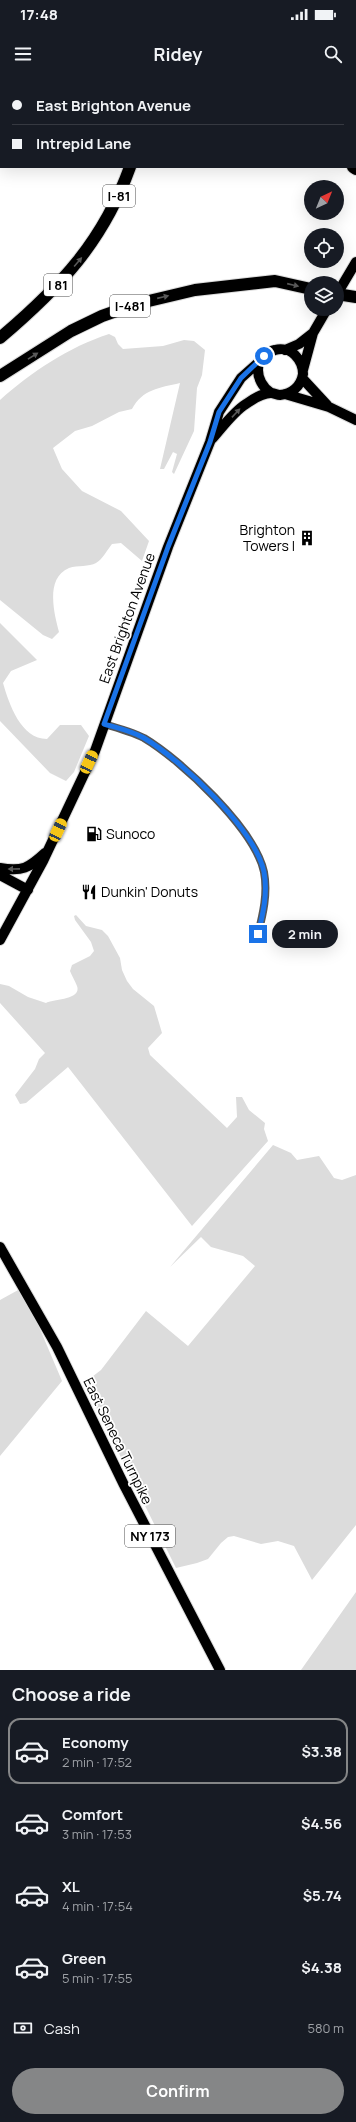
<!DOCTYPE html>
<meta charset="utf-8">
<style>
:root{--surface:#171b24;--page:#20242c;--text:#f1f3f6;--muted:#9ea1a6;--line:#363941;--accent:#858687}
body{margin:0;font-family:Manrope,sans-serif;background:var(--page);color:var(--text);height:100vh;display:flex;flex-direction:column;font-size:15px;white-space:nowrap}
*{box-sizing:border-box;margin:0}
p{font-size:13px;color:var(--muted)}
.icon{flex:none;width:22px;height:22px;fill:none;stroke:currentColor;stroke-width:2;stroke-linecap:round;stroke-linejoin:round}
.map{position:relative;height:1590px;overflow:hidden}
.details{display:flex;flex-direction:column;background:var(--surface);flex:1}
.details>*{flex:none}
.hud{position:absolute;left:0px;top:0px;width:356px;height:88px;box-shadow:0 4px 16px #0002;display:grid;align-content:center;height:88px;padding:0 12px;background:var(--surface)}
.needle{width:26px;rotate:43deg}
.buttons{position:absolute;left:304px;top:100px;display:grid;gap:8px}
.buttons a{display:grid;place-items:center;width:40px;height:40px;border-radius:50%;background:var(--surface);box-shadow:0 4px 16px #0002;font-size:20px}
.end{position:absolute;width:18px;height:18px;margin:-9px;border:5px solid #1a73e8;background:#fff;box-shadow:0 0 0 2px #fff}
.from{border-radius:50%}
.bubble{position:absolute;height:28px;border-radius:14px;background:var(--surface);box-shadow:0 4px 16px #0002;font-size:13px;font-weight:700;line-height:28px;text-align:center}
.car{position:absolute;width:12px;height:24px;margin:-12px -6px;border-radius:5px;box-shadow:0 0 3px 1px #0007;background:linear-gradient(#f5c518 24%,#345 0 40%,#f5c518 0 76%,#345 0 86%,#f5c518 0)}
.hud b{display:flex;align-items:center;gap:14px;height:38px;font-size:15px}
.hud b+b{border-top:1px solid var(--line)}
.hud i{width:10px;height:10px;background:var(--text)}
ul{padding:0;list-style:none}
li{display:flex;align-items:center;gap:12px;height:66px;margin:0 8px 6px;padding:0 4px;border:2px solid transparent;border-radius:12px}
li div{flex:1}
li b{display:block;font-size:15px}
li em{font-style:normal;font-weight:700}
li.selected{border-color:var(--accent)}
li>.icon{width:36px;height:36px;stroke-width:1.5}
h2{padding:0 12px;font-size:18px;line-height:48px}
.pay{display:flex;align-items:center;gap:10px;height:44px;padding:0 12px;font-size:15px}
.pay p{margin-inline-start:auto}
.action{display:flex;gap:8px;margin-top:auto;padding:8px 12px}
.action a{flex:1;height:46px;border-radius:24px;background:var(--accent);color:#fff;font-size:16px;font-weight:700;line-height:46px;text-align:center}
.status{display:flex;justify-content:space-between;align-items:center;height:28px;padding:0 20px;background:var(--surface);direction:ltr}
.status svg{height:11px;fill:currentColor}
header{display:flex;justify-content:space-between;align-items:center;height:52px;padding:0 12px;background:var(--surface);font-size:18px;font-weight:700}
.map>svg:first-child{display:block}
.green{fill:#dcdcdc}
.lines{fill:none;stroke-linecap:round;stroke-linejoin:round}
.primary-casing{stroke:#dbdbdb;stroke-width:12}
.highway-casing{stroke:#dbdbdb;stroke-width:14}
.street{stroke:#555;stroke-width:8}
.primary{stroke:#000;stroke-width:10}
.highway{stroke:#000;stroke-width:12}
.oneway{fill:#595959}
.route{stroke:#1a73e8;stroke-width:5}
.labels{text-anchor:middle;stroke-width:3.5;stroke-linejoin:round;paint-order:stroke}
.shield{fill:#fff;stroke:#4c4c4c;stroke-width:1}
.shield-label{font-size:13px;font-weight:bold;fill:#000}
.poi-label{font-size:14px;fill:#000;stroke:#fff;text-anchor:start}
.street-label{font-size:14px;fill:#000;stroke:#fff}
</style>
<div class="status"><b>17:48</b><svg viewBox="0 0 49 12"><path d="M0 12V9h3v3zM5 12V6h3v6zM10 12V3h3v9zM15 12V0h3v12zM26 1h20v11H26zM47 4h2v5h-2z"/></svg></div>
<header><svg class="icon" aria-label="menu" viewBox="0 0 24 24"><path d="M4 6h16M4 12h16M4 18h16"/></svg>Ridey<svg class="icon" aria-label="search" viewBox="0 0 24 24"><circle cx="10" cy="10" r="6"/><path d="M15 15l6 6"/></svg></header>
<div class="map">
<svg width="356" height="1590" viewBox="0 0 356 1590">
<rect width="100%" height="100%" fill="#fff"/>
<!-- green -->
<path class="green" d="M109,254L115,257L118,264L123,269L163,266L184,260L194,261L205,270L202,295L197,308L194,351L174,394L172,392L177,374L173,372L164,389H160L180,303C159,308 143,309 132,329L119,332L92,346L75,351L53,368L62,389L82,411L121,431L149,461L142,481L121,463L112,464C107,470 103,479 96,483C89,487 78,485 69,488C45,498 54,533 59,552L52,559L43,555L0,520V320C31,292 69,267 109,254Z
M0,543L37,580L11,591L3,603C9,624 21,659 47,659L60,645H81L89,656L74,692L66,701L50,693L0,641Z
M76,835L86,846L102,850L108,856L120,878L122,890L127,901L133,909L154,926L162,953L148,968L150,975L227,1048L237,1037L236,1017H242L249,1030L265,1043L264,1049L268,1061L192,1146L68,987L26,1023L20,1024L15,1015L35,989L39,979L45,973L0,923V904L9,906L28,917L46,923C53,919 82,920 77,906C75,901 72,896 70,891L72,885L90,876L94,871L91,862L75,840L74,836Z
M273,1065L291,1073L297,1080L319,1076L334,1098L342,1100L356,1095V1445L312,1500L294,1466L278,1461L261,1464L234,1456L228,1457L221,1463L208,1479L197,1483L176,1488L84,1303L101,1290L146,1231L188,1266L255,1186L243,1176L211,1167L201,1157L170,1187Z
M20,1209L34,1235L62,1301L0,1376V1220Z
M356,1512V1590H301Z"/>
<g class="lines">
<defs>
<path id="primary" d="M337,214L356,182
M285,270L299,264L313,253
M303,290L313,253L327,229
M302,298L327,325
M285,314L329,327L356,340
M212,359C222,348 233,332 246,324C253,319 263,313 271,313C274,313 277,315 280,315C292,314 301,306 303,294C303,287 300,280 295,275C290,270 282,268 275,270C252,275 254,302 271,313
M0,788C22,792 29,788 45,773
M0,795L28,810
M0,860L43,781L95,671L168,467L210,362L219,332L241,298L259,282
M0,1167L57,1267L124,1405L220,1590"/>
<path id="highway" d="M278,0L279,1
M45,1L46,0
M65,1L66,0
M159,1V0
M0,45L1,44
M0,56H1
M353,87L356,89
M337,214L356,217
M0,258C60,207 103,162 130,87
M0,296L71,251L102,236L136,224L195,210L275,201L311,209"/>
</defs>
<!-- primary casing -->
<use href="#primary" class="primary-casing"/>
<!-- highway casing -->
<use href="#highway" class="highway-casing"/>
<!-- street -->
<path class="street" d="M104,644C118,648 132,652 144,658C181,680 255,749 264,792C268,813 263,834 258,854"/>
<!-- primary -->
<use href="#primary" class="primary"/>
<!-- highway -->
<use href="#highway" class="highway"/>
</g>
<!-- one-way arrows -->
<defs><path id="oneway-solid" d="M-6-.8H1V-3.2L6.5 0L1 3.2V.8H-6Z"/></defs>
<g class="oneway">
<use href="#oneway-solid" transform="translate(78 182) rotate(-50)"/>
<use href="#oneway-solid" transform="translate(293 205) rotate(13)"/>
<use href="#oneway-solid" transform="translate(163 217) rotate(-13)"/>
<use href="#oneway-solid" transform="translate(33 276) rotate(-32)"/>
<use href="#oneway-solid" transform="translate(236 333) rotate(-47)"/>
<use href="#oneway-solid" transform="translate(14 789) rotate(179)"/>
</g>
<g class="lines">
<!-- route -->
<path class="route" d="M258,854C263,834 268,813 264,792C255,749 181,680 144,658C132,651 118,648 104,644L168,467L210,362L219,332L241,298L264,276"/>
</g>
<!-- icons -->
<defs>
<symbol id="building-bare" viewBox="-9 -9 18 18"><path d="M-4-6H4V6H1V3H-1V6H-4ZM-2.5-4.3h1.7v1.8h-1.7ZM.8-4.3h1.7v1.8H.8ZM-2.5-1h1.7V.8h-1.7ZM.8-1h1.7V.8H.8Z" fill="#000" stroke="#fff" stroke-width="2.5" paint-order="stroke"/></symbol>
<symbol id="fuel-bare" viewBox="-9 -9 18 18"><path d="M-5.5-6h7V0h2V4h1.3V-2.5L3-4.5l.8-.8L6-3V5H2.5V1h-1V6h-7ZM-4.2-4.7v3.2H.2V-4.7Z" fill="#000" stroke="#fff" stroke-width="2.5" paint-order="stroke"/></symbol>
<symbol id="restaurant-bare" viewBox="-9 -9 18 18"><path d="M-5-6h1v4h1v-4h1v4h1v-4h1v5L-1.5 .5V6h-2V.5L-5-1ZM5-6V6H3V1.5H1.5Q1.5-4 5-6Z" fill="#000" stroke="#fff" stroke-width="2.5" paint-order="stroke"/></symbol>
</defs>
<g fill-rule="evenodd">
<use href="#building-bare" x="296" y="447" width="22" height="22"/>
<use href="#fuel-bare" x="83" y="743" width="22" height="22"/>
<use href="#restaurant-bare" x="78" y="801" width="22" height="22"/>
</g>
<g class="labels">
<!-- shield labels -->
<g class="shield">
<rect x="103" y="105" width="32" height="22" rx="3"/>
<rect x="44" y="194" width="28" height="22" rx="3"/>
<rect x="110" y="215" width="40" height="22" rx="3"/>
<rect x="125" y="1445" width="50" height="22" rx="3"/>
</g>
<g class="shield-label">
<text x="119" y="121">I-81</text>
<text x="58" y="210">I 81</text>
<text x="130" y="231">I-481</text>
<text x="150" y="1461">NY 173</text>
</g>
<!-- poi labels -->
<g class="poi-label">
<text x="295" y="455" text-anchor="end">Brighton<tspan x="295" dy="16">Towers I</tspan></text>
<text x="106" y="759">Sunoco</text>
<text x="101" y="817">Dunkin' Donuts</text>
</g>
<!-- street labels -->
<g class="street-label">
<text transform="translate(127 538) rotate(-70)" y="5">East Brighton Avenue</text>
<text transform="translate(118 1361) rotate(64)" y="5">East Seneca Turnpike</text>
</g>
</g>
</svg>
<div class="buttons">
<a><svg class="needle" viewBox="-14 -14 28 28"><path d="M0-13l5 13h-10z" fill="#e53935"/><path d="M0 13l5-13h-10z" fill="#9ea1a6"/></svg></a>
<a><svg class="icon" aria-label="locate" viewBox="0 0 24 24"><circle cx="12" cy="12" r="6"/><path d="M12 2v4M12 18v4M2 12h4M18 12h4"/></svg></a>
<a><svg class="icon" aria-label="layers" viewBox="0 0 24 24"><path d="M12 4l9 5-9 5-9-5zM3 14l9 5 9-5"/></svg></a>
</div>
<i class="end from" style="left:264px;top:276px"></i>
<i class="end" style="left:258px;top:854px"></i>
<div class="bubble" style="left:272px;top:840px;width:66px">2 min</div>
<i class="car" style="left:89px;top:682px;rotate:25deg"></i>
<i class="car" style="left:58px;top:750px;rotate:25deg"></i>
<div class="hud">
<b><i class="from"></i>East Brighton Avenue</b>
<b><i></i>Intrepid Lane</b>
</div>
</div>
<section class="details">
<h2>Choose a ride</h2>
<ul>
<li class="selected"><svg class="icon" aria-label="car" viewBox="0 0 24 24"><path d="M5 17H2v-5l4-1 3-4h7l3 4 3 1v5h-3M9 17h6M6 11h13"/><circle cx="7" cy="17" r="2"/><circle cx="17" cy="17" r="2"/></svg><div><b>Economy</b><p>2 min · 17:52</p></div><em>$3.38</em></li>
<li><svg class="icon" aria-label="car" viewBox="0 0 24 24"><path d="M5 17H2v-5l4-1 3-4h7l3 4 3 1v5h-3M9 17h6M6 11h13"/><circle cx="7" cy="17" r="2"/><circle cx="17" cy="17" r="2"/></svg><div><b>Comfort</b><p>3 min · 17:53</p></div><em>$4.56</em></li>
<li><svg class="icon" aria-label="car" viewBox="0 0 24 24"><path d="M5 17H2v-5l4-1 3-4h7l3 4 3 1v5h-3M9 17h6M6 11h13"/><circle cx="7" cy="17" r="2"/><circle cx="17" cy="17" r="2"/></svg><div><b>XL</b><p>4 min · 17:54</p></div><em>$5.74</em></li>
<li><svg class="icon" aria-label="car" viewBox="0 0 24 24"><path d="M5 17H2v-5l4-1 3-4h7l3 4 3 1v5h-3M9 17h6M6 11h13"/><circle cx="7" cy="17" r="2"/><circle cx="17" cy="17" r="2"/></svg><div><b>Green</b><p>5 min · 17:55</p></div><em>$4.38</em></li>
</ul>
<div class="pay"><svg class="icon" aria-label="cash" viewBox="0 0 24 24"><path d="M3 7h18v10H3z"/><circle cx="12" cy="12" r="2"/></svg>Cash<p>580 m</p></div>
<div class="action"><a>Confirm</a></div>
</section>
